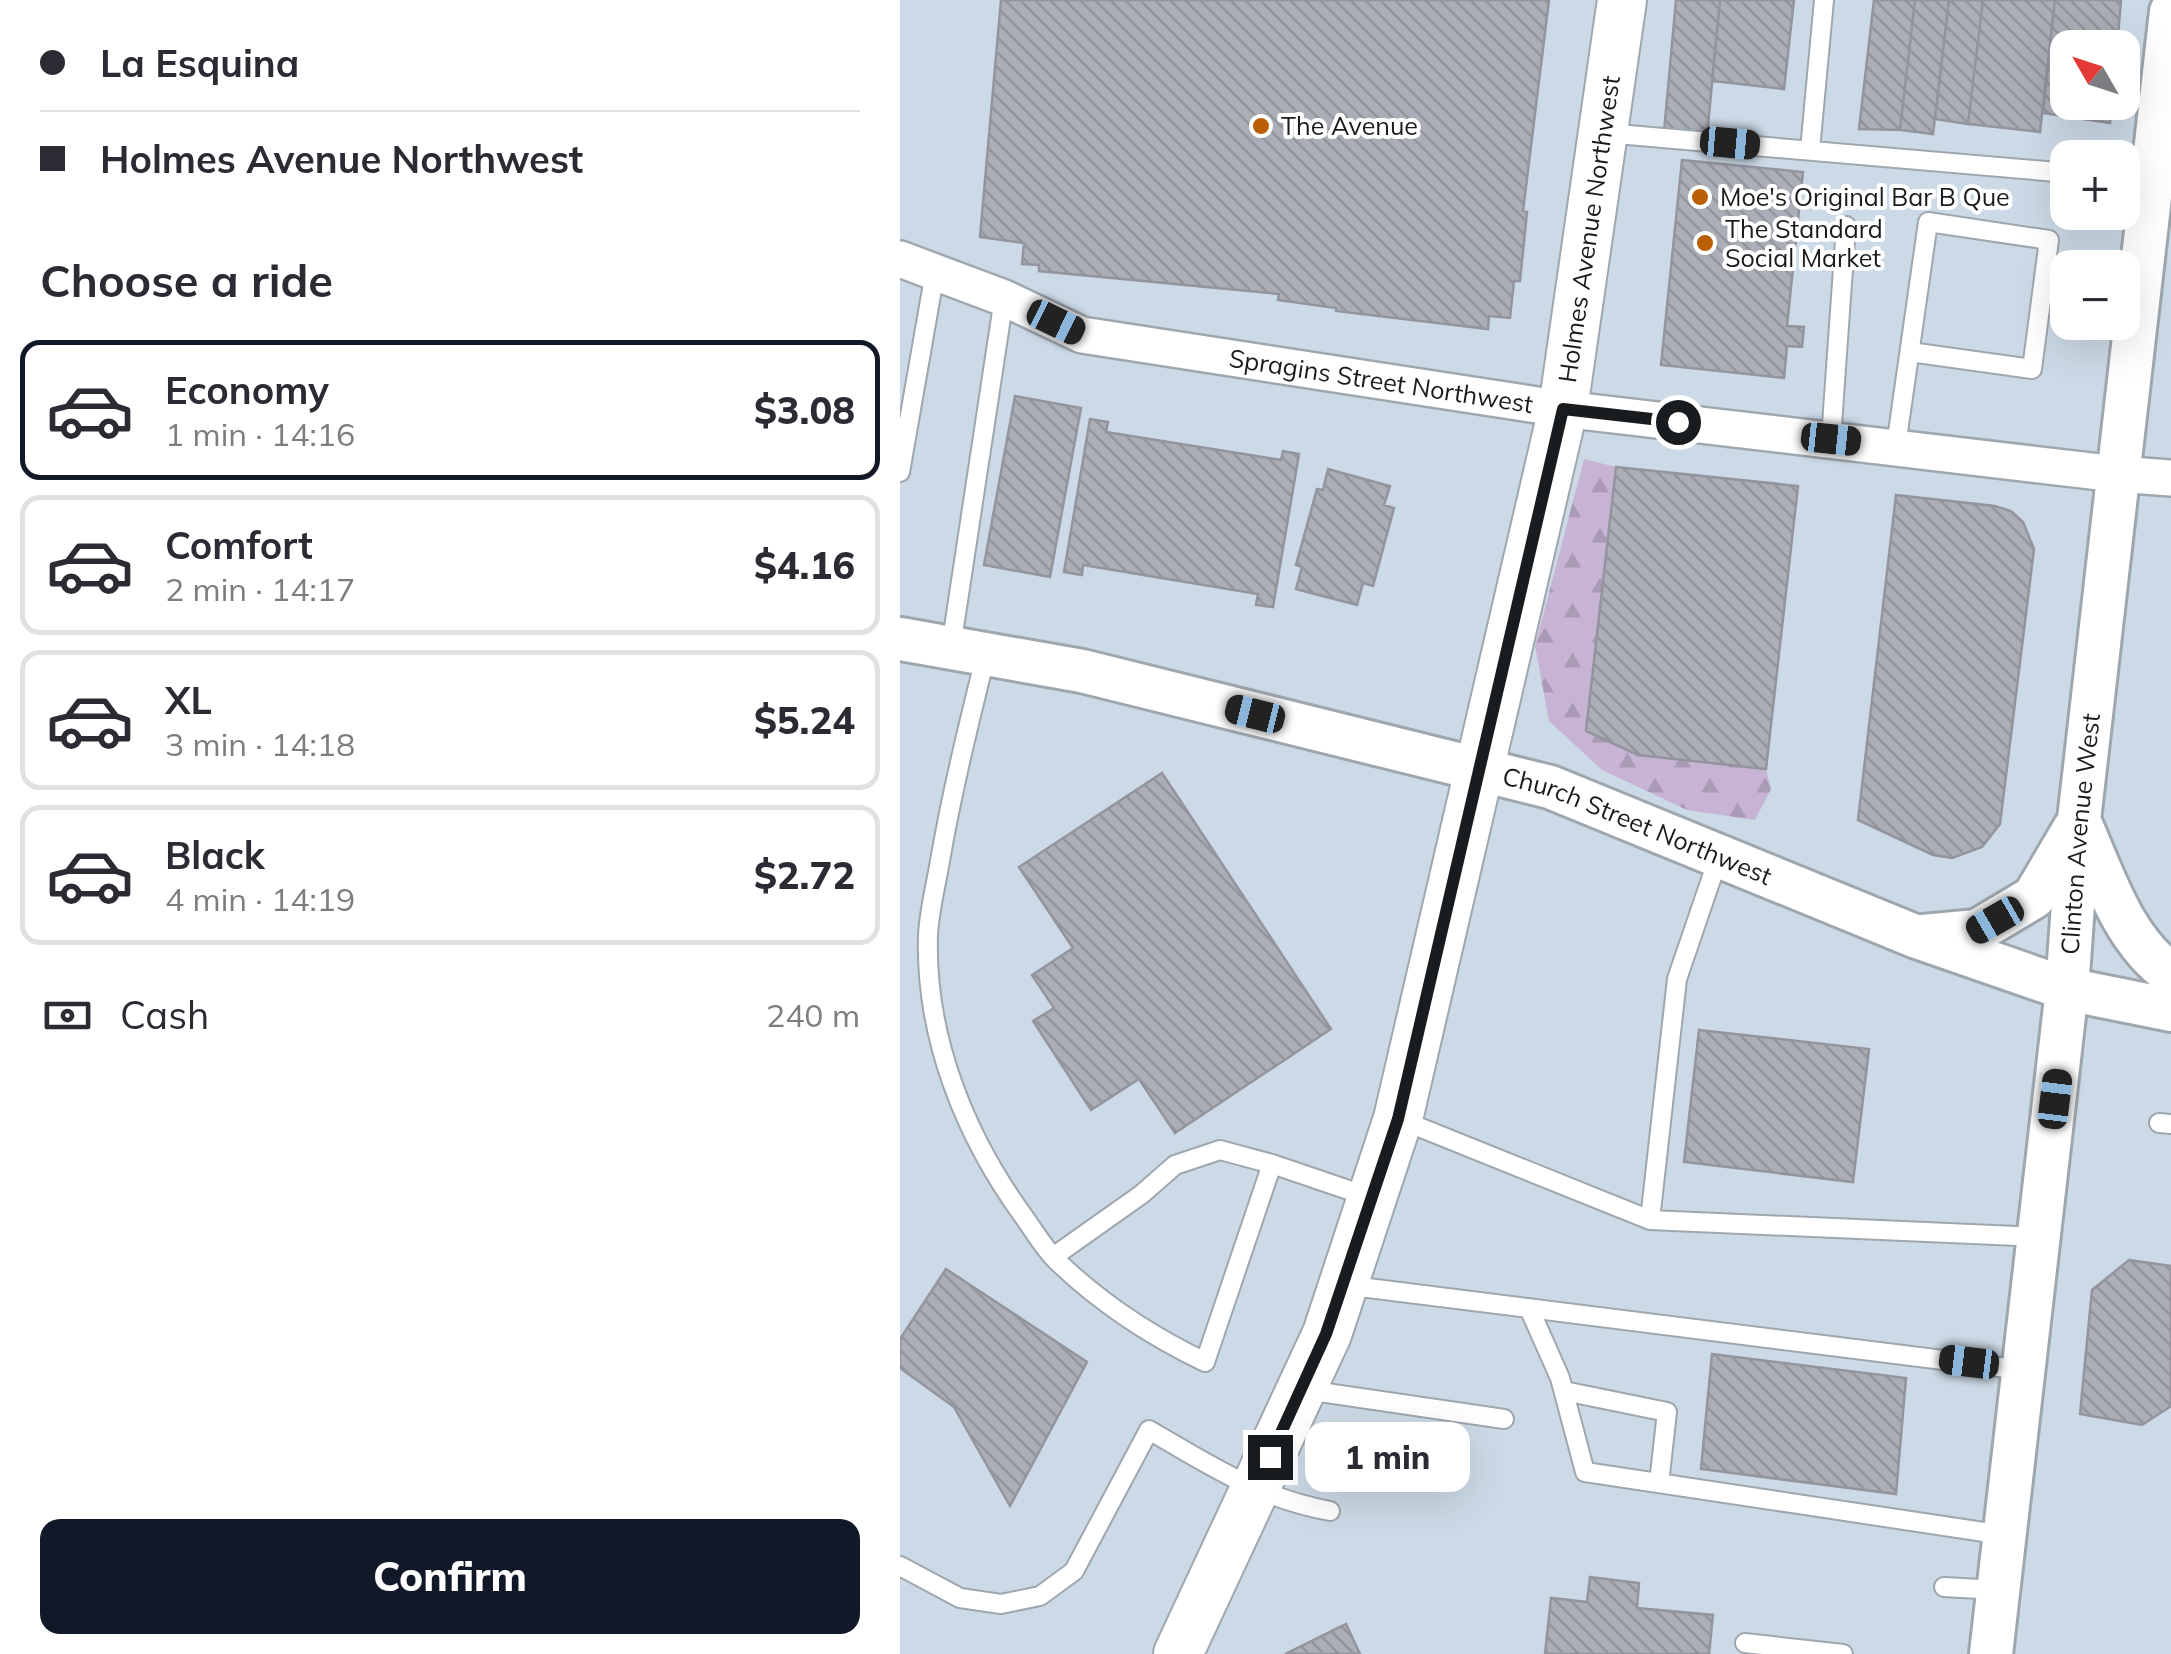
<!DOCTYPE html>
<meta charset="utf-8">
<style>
:root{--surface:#fff;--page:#f7f7f7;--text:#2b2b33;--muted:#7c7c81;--line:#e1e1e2;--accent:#111827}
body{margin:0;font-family:Mulish,sans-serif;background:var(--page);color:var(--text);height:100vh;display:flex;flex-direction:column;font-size:38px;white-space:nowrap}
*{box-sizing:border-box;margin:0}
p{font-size:32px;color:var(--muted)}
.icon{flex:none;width:55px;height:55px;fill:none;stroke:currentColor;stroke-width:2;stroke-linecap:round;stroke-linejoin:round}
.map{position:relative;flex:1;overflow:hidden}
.details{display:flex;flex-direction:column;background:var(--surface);width:900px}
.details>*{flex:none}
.banner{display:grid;align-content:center;height:220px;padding:0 40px;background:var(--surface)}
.needle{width:65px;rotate:309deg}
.controls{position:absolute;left:1150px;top:30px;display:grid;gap:20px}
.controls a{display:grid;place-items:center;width:90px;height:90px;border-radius:20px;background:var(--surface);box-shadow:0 10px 40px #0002;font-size:50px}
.end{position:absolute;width:45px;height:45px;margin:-22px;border:12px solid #191c1f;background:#fff;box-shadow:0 0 0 5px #fff}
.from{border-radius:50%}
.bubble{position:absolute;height:70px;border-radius:20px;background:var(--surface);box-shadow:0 10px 40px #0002;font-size:32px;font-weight:800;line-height:70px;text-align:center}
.car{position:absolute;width:30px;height:60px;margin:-30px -15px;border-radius:12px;box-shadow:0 0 8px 2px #0007;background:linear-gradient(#222 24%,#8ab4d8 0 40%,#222 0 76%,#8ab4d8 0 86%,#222 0)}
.banner b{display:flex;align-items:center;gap:35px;height:95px;font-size:38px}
.banner b+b{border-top:2px solid var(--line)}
.banner i{width:25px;height:25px;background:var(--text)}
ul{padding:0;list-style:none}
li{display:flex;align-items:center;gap:30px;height:140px;margin:0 20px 15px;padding:0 20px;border:5px solid var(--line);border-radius:20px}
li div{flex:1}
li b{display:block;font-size:38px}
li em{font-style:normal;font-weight:800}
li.selected{border-color:var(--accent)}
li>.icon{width:90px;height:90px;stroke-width:1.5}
h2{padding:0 40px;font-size:45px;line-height:120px}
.pay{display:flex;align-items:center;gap:25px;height:110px;padding:0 40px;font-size:38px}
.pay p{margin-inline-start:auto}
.action{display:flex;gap:20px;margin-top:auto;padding:20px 40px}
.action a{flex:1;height:115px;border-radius:20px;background:var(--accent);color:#fff;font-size:40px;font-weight:800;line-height:115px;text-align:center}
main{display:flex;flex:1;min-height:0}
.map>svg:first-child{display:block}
.built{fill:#ccdae7;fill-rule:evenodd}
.forest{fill:url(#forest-firs)}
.building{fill:url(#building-back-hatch);stroke:#93949e;stroke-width:2.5}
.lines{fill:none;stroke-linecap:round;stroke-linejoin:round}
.service-casing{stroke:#9fa7ae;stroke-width:22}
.minor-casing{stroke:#9fa7ae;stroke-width:40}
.tertiary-casing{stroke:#9fa7ae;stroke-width:48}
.secondary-casing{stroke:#9fa7ae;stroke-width:52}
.service{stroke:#fff;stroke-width:18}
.minor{stroke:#fff;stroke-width:35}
.tertiary{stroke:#fff;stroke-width:42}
.secondary{stroke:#fff;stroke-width:48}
.route{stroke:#191c1f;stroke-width:12}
.poi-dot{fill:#ba5f06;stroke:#fff;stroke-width:4}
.labels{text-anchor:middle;stroke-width:8;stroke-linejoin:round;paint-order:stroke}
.poi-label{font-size:25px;fill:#191c1f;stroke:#fff;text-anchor:start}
.street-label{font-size:25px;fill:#191c1f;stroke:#fff}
</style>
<main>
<section class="details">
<div class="banner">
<b><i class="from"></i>La Esquina</b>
<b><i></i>Holmes Avenue Northwest</b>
</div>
<h2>Choose a ride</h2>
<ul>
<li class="selected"><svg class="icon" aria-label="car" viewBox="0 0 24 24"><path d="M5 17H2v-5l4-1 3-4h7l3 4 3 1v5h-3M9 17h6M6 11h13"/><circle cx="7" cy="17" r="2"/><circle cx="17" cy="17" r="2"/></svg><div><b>Economy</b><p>1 min · 14:16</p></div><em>$3.08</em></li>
<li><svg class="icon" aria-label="car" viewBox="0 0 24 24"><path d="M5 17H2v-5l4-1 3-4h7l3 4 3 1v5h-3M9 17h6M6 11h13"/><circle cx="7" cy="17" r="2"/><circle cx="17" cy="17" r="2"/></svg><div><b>Comfort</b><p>2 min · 14:17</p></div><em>$4.16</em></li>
<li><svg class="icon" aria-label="car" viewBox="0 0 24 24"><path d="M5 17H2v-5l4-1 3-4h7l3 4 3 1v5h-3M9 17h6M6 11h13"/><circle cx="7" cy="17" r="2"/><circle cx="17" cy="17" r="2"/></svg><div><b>XL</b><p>3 min · 14:18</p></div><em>$5.24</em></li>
<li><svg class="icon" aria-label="car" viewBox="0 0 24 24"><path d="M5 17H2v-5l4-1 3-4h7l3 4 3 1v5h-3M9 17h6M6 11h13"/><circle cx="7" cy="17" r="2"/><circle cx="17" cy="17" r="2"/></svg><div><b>Black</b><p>4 min · 14:19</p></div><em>$2.72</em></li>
</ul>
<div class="pay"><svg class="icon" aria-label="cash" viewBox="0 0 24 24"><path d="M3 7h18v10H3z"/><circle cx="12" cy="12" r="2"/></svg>Cash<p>240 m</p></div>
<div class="action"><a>Confirm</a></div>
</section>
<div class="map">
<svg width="1271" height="1654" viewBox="0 0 1271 1654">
<defs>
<pattern id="forest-firs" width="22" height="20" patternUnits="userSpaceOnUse" patternTransform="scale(2.5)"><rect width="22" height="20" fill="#c7b4d5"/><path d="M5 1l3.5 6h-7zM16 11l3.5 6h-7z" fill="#aa9ab6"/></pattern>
<pattern id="building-back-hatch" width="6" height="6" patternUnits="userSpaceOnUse" patternTransform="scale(2.5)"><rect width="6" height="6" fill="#acaeb7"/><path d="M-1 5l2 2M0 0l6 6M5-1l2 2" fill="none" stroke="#93959d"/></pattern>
</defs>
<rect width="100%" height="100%" fill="#dce4eb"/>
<!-- built -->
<path class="built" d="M0,0H1271V1654H0ZM1168,48H1222V102H1168ZM1168,158H1222V212H1168ZM1168,268H1222V322H1168Z"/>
<!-- forest -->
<path class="forest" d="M684,459L716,467L686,731L866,769L871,789L855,820L787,810L702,770L649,721L635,646Z"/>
<!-- building -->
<path class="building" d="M101,0H649L623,211L627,212L620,281H614L610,318L589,316L588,329L436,311V308L378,300L379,294L139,271V265L122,264L124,243L80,237Z
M776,0H820L807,136L764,132Z
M820,0H894L884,89L812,81Z
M974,0H1015L1000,130L959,129Z
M1015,0H1049L1033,134L1000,130Z
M1049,0H1083L1068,124L1035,119Z
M1083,0H1155L1140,132L1068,124Z
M1155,0H1221L1217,48H1168V102H1212L1210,123L1143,113Z
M782,160L903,172L887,326L904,327L902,347L887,346L884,378L761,365Z
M115,396L181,408L150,577L84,565Z
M190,419L208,422L206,432L381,460L383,451L399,454L373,607L356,605L358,594L183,565L182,575L164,572Z
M716,467L898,486L866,769L738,755L686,731Z
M428,469L490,486L484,505L494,508L473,586L463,583L457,605L396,589L402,567L396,565L417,489L423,490Z
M996,495L1095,506L1111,511L1123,522L1134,549L1100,824L1082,847L1052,858L1033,855L958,820Z
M262,773L431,1029L275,1133L239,1079L191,1110L133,1021L154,1008L132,975L173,948L119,867Z
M799,1030L969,1049L953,1182L784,1162Z
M1229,1260L1271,1266V1406L1242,1425L1180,1414L1192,1290Z
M46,1269L187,1362L110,1506L54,1407L0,1368V1339Z
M812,1354L1006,1378L996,1494L801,1469Z
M690,1577L739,1583L737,1608L813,1615L809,1654H645L651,1598L687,1602Z
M446,1624L460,1654H385Z"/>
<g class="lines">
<defs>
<path id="service" d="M705,133L1168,173
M910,150L924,0
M931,439L946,226
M996,446L1028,222L1149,240L1132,369L1010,352
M0,472L35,272
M51,647L104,298
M86,654C69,723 52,791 40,861C36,885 29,911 28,936C25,1037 65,1136 124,1217C134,1231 144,1248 156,1260C199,1302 251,1336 305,1362L372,1164L320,1150L275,1165L242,1194L153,1257
M499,1119L750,1220L1138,1237
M1259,1123L1271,1124
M372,1164L469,1197
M750,1220L777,979L819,856
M444,1285L1123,1370
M629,1308L660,1378L685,1472L1104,1535
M406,1390L604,1419
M664,1391L767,1412L759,1483
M0,1566L60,1598L101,1604L140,1596L174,1571L249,1430C311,1466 359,1498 430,1511
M1044,1587L1098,1590
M845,1643L943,1654"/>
<g id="minor">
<path id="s1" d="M0,259L104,298L182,335L663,409L1217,474L1271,478"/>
</g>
<g id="tertiary">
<path id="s2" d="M0,639L182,671L650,787L1017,937L1167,989L1271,1010"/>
<path d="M1182,827C1204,878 1224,941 1271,974"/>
<path d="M1023,936L1077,931L1134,897L1174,829"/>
<path id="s3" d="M1091,1654L1167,989L1179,820L1271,12"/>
</g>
<g id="secondary">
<path id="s4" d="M278,1654L427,1334L498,1119L663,409L722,0"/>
</g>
</defs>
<!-- service casing -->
<use href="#service" class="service-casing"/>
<!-- minor casing -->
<use href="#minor" class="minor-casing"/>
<!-- tertiary casing -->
<use href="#tertiary" class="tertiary-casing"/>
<!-- secondary casing -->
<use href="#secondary" class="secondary-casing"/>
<!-- service -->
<use href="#service" class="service"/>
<!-- minor -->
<use href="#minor" class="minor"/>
<!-- tertiary -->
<use href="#tertiary" class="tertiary"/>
<!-- secondary -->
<use href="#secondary" class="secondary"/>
</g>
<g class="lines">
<!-- route -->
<path class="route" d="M370,1457L426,1334L498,1119L663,409L778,422"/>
</g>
<!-- markers -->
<g class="poi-dot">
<circle cx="361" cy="126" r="10"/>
<circle cx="800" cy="197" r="10"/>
<circle cx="805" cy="243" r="10"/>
</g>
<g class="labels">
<!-- poi labels -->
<g class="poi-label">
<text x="381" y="135">The Avenue</text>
<text x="820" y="206">Moe's Original Bar B Que</text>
<text x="825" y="238">The Standard<tspan x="825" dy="29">Social Market</tspan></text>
</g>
<!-- street labels -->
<g class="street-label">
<text dy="9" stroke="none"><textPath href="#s4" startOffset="1490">Holmes Avenue Northwest</textPath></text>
<text dy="9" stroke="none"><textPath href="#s1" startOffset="500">Spragins Street Northwest</textPath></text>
<text dy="9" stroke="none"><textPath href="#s2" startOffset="762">Church Street Northwest</textPath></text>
<text dy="9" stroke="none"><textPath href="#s3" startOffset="825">Clinton Avenue West</textPath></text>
</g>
</g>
</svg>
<div class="controls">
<a><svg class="needle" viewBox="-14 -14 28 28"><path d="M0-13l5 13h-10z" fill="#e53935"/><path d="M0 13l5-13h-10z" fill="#7c7c81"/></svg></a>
<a>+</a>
<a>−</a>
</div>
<i class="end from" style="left:778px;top:422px"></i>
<i class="end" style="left:370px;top:1457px"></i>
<div class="bubble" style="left:405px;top:1422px;width:165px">1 min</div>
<i class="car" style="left:830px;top:143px;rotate:95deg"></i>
<i class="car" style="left:156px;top:322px;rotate:116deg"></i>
<i class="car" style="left:931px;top:439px;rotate:96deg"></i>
<i class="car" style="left:355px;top:714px;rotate:284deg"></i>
<i class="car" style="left:1095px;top:920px;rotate:240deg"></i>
<i class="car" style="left:1155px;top:1099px;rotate:7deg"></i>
<i class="car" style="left:1069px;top:1362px;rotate:277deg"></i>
</div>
</main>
